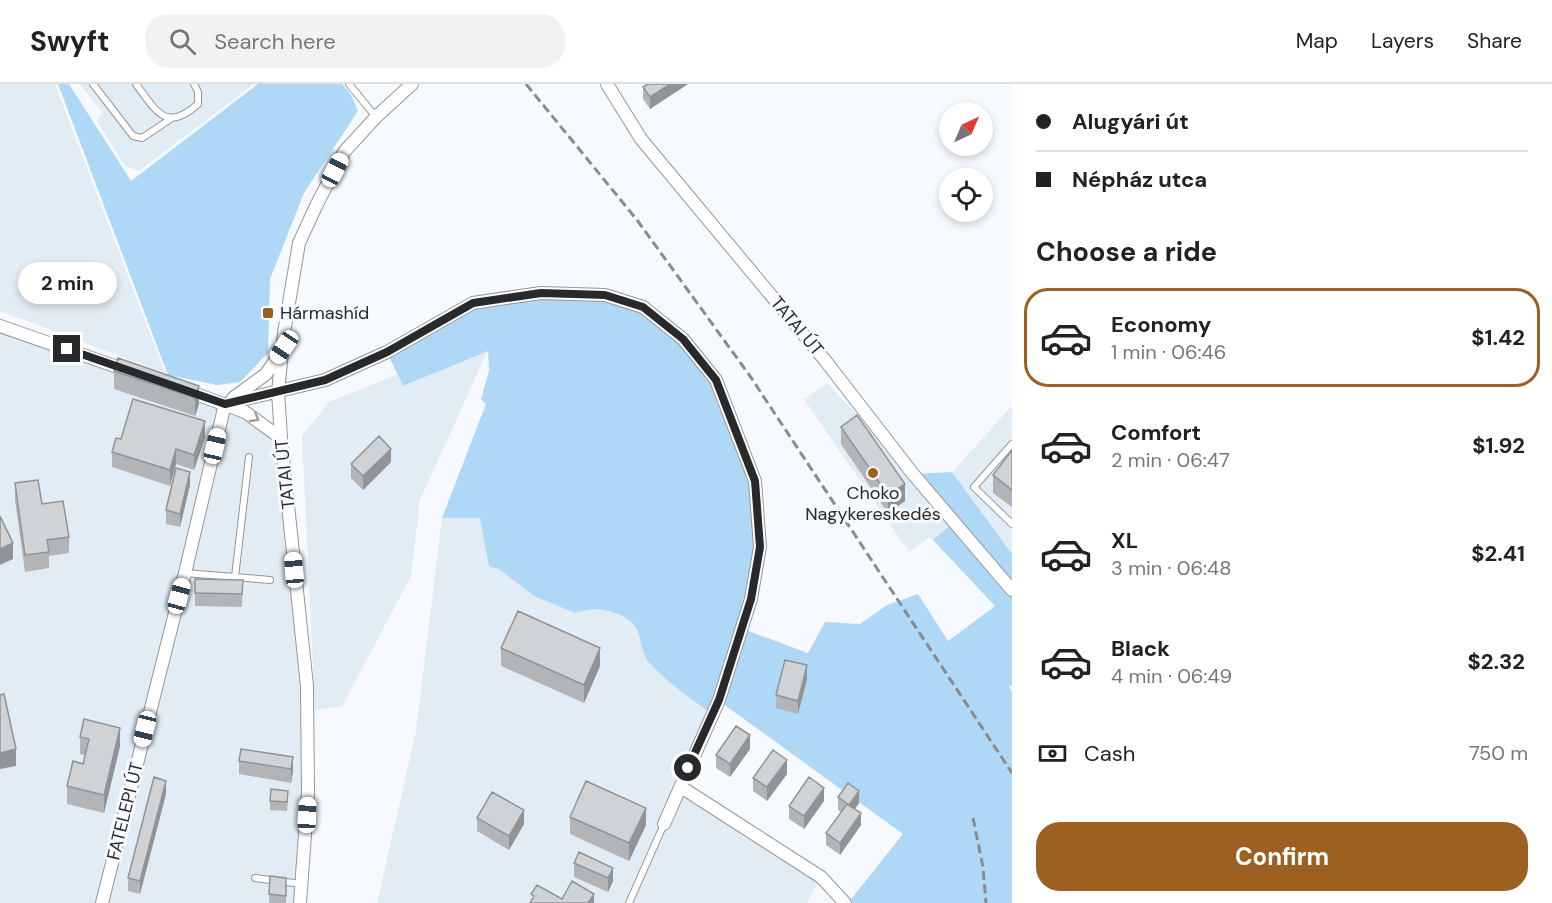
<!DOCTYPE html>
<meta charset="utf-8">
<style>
:root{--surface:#fff;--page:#f2f2f2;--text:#222;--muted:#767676;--line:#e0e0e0;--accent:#9c6021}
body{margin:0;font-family:"DM Sans",sans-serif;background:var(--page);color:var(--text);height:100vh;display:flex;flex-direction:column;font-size:22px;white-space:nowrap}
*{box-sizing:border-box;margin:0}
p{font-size:20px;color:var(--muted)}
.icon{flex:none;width:33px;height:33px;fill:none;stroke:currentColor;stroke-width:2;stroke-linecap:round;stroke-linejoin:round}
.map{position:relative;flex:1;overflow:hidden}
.side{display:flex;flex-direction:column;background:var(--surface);width:540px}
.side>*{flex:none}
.banner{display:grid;align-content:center;height:132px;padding:0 24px;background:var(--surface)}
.needle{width:39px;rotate:44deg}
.controls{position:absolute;left:939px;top:18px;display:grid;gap:12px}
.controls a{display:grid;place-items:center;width:54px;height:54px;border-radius:50%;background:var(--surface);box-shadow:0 3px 9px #0003;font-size:30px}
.end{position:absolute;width:27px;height:27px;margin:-14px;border:8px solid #28292a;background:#fff;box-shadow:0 0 0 3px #fff}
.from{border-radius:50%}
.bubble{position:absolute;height:42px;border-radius:21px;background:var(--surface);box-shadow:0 3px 9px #0003;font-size:20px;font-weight:700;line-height:42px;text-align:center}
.car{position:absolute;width:18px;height:36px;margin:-18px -9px;border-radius:8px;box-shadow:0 0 4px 2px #0007;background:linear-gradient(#fff 24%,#345 0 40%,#fff 0 76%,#345 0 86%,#fff 0)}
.banner b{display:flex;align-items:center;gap:21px;height:57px;font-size:22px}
.banner b+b{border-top:2px solid var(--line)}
.banner i{width:15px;height:15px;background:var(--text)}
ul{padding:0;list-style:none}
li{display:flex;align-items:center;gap:18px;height:99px;margin:0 12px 9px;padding:0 12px;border:3px solid transparent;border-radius:24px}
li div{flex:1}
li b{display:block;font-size:22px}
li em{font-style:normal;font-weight:700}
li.selected{border-color:var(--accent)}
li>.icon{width:54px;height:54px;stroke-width:1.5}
h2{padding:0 24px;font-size:27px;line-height:72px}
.pay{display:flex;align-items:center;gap:15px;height:66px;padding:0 24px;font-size:22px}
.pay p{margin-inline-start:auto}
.primary-button{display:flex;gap:12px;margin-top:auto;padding:12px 24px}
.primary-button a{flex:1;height:69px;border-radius:24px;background:var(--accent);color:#fff;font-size:24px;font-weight:700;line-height:69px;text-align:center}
header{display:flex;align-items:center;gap:36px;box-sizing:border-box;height:84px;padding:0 30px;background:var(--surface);border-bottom:2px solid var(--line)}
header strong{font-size:28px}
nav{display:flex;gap:33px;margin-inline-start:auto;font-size:21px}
.search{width:420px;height:54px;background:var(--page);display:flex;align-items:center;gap:15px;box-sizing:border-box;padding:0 21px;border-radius:24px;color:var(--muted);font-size:22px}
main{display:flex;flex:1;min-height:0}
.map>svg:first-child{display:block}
.built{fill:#e1ecf4}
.green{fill:#afd8f6}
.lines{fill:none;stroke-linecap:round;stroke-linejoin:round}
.lane-casing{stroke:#93979a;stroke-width:8}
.street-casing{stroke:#93979a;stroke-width:14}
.lane{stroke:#fff;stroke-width:6}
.street{stroke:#fff;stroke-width:12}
.rail{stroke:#898b8d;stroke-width:3;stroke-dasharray:9 4.5;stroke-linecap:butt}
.wall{fill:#b2b5b8}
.shaded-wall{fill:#919496}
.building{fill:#cfd3d6;stroke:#919496;stroke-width:1.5}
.oneway{stroke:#9e9f9f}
.route{stroke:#28292a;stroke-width:8}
.poi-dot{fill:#9c6021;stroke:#f6fafe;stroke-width:2}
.labels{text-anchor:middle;stroke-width:6;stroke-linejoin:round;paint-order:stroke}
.poi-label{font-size:18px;fill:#28292a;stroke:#f6fafe;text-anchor:start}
.street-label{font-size:18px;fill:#28292a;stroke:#f6fafe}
</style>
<header>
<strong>Swyft</strong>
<div class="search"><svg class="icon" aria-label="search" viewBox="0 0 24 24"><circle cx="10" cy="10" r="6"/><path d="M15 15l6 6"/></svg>Search here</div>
<nav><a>Map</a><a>Layers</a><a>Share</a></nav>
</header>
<main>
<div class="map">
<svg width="1012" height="819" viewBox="0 0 1012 819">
<rect width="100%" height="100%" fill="#f6fafe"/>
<!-- built -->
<path class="built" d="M0,0H55L165,289L0,227Z
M80,0H254L139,87L125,82L97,37L103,29Z
M0,240L225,320L281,354L307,602L300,819H0Z
M488,266L420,416L411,492L342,622L315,626L302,352L329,318L398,290L404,302Z
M827,299L913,390L950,441L933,456L930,453L909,468L804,315Z
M1012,322V470L952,388Z
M480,433L489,483L499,485L534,512L575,529L595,523L627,532L637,546L644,567L652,582L713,630L681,703L821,793L807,819H377L416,647L442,434Z"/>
<!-- green -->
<path class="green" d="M58,0H69L131,97L258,0H342L351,11L358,27L304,109L270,195L268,269L240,298L217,301L168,291Z
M541,209L605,211L643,223L716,296L755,397L760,463L743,545L808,569L825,538L860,540L887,521L918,510L948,557L995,522L933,456L950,441L913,390L952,388L1012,470V601L1009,603L1012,608V819H848L903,750L719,617L713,630C692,616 671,601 653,583C633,563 650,541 615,529C599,524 591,524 575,529L534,512L499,485L489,483L480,434H442L486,320L481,315L489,287L488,267L403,302L387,268L473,219Z"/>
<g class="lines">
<defs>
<path id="lane" d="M93,0L133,52L142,54L172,34
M136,0C156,27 166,49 198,20V8L194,0
M349,0L376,33
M1012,360L974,403L1012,440
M185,489L235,493L249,373
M235,493L270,496
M255,794L302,800
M629,819L664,740"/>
<path id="street" d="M607,0L641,55L824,275L913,390L1012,506
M0,242L129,287
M185,306L245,328L281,354
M233,314L266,290L282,266
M225,320L325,296L387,268L473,219L513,213L541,209L605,211L643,223L683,255L716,296L755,397L760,463L751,515L719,616L664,740
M681,703L821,793L845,819
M102,819L185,489L225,320
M300,819L308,709L307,602L281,354L278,308L284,249L299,159L317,120L344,68L376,33L412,0"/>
</defs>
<!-- lane casing -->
<use href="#lane" class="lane-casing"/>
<!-- street casing -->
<use href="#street" class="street-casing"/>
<!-- lane -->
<use href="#lane" class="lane"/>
<!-- street -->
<use href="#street" class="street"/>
<!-- rail -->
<path class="rail" d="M526,0L637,136L750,292L1012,689
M973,734L983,783L986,819"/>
</g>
<!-- wall -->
<path class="wall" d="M648,0H688L650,25L643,15V3Z
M114,287L199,302V320L195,332L114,305Z
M841,343L905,417L888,429L841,360Z
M205,353L194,386L176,380L170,402L112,383V368L121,355Z
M1012,366V423L993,409V391Z
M391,378L363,406L351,394V380Z
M15,399L42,420L69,453V469L49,472V484L25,488L15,416Z
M190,401L180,443L166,440V426Z
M195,495L243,496L242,523L195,522Z
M501,564L600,582L584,619L501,582Z
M807,595L798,630L776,624V611Z
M80,653L120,662L104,729L67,720V702L83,680L85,671L80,670Z
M750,665L730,693L716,684V671Z
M293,673V687L291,699L239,690V677Z
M787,690L767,717L753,707V694Z
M166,710L140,810L128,807V794Z
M838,713L859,719L855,725L861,741L840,771L826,761V749L841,728L838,726Z
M288,716L287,727L270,726V717Z
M824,717L804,745L789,735V722Z
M570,733L646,741L629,777L570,750Z
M477,734L524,740L509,766L477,747Z
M574,779L613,797L608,808L574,793Z
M270,792L286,794V819H269Z"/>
<!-- shaded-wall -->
<path class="shaded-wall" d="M670,0H688L650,25V13Z
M199,302V320L195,332V314Z
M205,337V353L194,386V371Z
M176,365V380L170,402V386Z
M391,365V378L363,406V392Z
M190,388V401L180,443V430Z
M905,400V417L888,429V411Z
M13,459V475L0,481V465Z
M600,564V582L584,619V601Z
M807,581V595L798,630V617Z
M120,644V662L104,729V711Z
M750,651V665L730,693V680Z
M16,665V682L0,685V669Z
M293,673V687L291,699V685Z
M787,676V690L767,717V703Z
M166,697V710L140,810V797Z
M824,704V717L804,745V732Z
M859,707V719L849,733V721Z
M646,724V741L629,777V759Z
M524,726V740L509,766V752Z
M861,729V741L840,771V759Z
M613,784V797L608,808V794Z
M594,810V819H588Z"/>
<!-- building -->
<path class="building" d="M648,0H670L650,13L643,3Z
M118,274L199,302L195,314L114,287Z
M133,315L205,337L194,371L176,365L170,386L112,368L116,354L121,355Z
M857,331L905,400L888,411L841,343Z
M379,352L391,365L363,392L351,380Z
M1012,366V406L993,391Z
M176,384L190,388L180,430L166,426Z
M38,396L42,420L63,417L69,453L47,456L49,468L25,471L15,399Z
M0,432L13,459L0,465Z
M195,495L243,496L242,510L195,509Z
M518,527L600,564L584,601L501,564Z
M785,576L807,581L798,617L776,611Z
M4,610L16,665L0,669V611Z
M84,635L120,644L104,711L67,702L73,677L83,680L89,655L80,653Z
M736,642L750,651L730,680L716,671Z
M241,665L293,673L291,685L239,677Z
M773,666L787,676L767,703L753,694Z
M154,693L166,697L140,797L128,794Z
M809,693L824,704L804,732L789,722Z
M586,697L646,724L629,759L570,733Z
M848,699L859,707L849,721L838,713Z
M271,705L288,707L287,718L270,717Z
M492,708L524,726L509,752L477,734Z
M847,720L861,729L840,759L826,749Z
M579,768L613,784L608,794L574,779Z
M270,792L286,794V812L269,810Z
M572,797L594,810L588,819H530L534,812L531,810L537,801L562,815Z"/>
<!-- one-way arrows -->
<defs><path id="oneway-chevron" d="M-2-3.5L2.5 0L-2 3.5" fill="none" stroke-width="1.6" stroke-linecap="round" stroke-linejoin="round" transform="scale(1.5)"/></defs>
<use class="oneway" href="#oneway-chevron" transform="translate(255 334) rotate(31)"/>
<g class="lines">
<!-- route -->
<path class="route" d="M67,265L225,320L325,296L387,268L473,219L541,209L605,211L643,223L683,255L716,296L755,397L760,463L751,515L719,616L688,684"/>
</g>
<!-- markers -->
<g class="poi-dot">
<rect x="262" y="223" width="12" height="12" rx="3"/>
<circle cx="873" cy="389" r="6"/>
</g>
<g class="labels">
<!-- poi labels -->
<g class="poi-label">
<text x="280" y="235">Hármashíd</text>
<text x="873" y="415" text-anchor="middle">Choko<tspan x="873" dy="21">Nagykereskedés</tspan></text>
</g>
<!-- street labels -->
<g class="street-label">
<text transform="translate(797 242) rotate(50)" y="6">TATAI ÚT</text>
<text transform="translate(285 390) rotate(-96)" y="6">TATAI ÚT</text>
<text transform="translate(125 727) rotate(-76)" y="6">FATELEPI ÚT</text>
</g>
</g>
</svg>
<div class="controls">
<a><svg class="needle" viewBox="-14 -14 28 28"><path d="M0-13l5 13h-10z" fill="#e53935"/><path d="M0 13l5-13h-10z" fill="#767676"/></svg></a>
<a><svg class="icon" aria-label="locate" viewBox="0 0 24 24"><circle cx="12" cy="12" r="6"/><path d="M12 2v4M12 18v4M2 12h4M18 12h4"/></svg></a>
</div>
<i class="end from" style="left:688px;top:684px"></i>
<i class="end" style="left:67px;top:265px"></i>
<div class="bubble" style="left:18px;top:178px;width:99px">2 min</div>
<i class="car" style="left:335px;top:86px;rotate:28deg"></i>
<i class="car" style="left:284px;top:263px;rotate:214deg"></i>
<i class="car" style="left:215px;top:362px;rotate:13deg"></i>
<i class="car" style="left:294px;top:486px;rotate:355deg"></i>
<i class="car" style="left:179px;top:512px;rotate:15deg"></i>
<i class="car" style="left:145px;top:645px;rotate:194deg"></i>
<i class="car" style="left:307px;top:731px;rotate:3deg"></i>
</div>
<section class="side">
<div class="banner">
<b><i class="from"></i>Alugyári út</b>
<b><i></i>Népház utca</b>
</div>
<h2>Choose a ride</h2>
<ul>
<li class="selected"><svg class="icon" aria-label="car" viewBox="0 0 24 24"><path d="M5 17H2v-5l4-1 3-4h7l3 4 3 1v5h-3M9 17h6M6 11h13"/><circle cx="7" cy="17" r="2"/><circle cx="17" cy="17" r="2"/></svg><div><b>Economy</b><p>1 min · 06:46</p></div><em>$1.42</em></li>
<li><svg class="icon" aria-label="car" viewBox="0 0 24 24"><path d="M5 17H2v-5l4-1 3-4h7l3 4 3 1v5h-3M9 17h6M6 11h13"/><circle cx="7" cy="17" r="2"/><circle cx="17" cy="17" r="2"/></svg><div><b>Comfort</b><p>2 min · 06:47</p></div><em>$1.92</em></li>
<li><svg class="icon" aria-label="car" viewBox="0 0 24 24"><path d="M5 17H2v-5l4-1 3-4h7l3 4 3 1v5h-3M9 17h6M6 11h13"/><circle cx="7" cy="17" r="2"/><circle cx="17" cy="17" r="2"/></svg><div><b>XL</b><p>3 min · 06:48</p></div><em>$2.41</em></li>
<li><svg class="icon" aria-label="car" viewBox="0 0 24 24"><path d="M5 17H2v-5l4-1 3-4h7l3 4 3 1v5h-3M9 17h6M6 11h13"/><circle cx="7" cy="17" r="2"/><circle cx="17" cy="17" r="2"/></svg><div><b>Black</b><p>4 min · 06:49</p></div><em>$2.32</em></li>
</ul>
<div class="pay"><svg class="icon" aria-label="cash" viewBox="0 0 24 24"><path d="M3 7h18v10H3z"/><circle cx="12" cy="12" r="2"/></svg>Cash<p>750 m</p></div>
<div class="primary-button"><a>Confirm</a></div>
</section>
</main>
